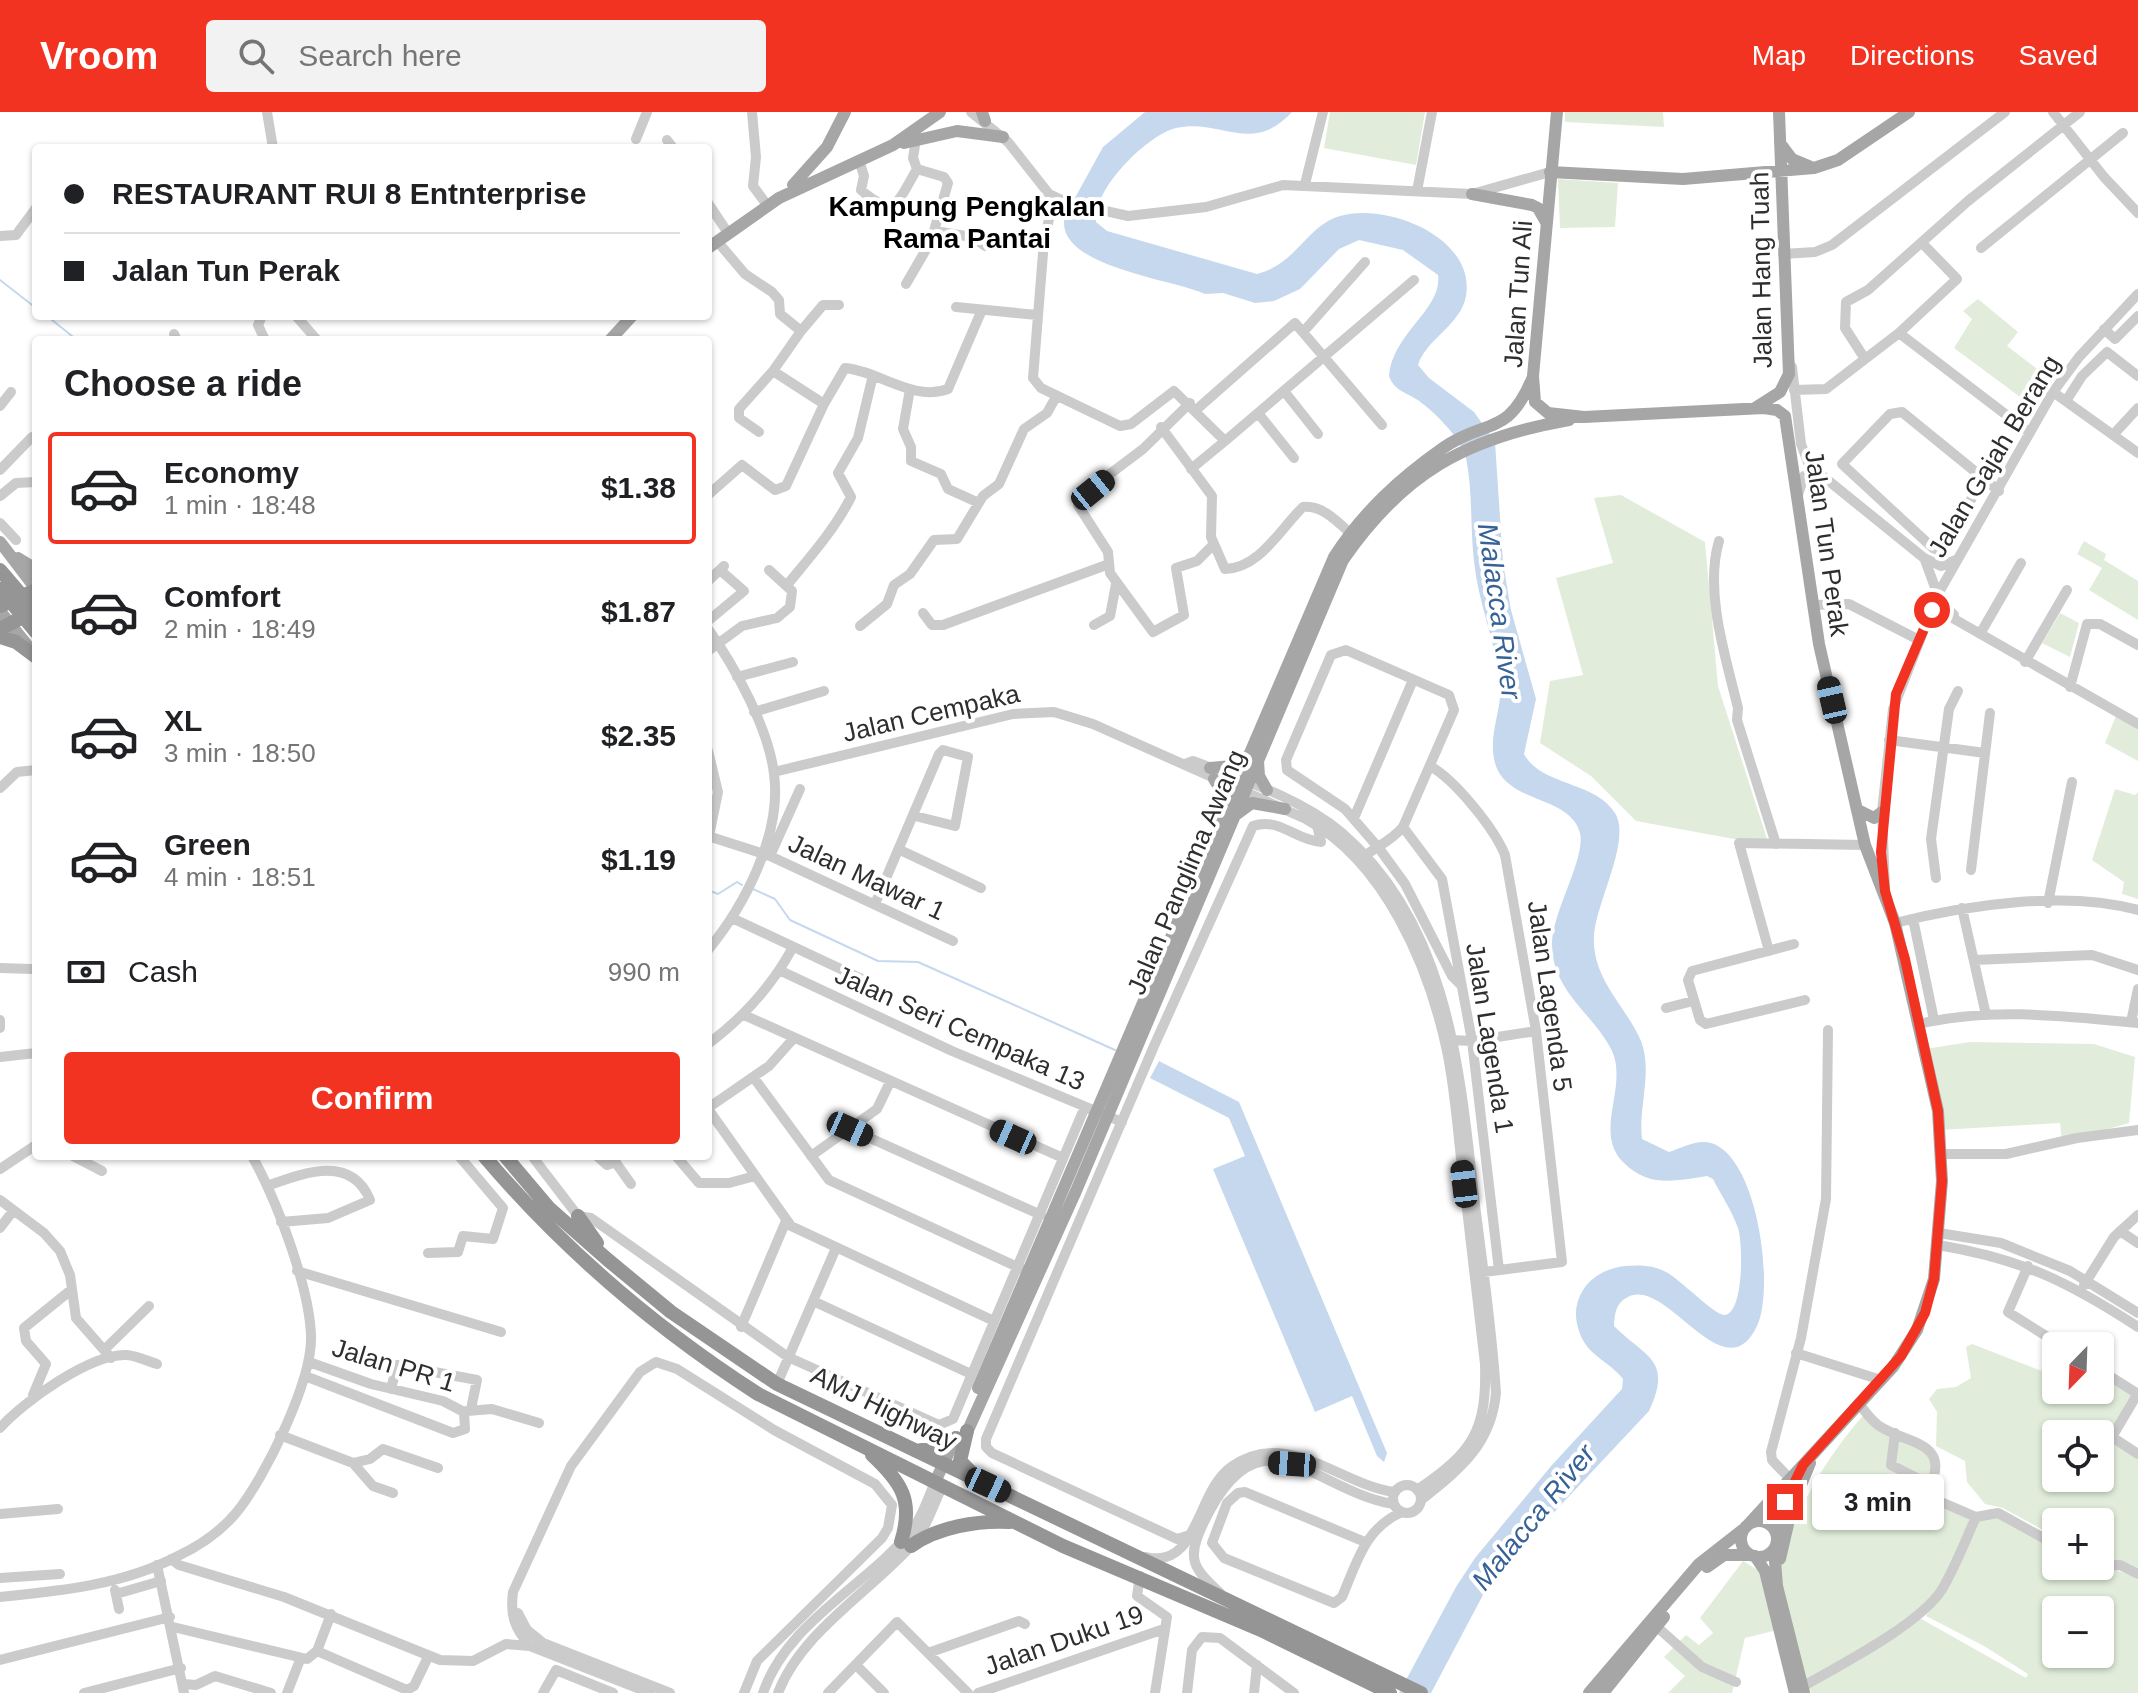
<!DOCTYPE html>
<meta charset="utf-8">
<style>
:root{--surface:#fff;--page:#f2f2f2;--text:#202124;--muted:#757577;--line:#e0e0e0;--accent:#f23322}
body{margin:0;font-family:Arial,sans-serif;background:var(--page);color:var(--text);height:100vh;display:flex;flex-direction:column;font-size:30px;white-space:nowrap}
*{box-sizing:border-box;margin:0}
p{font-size:26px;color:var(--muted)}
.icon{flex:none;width:44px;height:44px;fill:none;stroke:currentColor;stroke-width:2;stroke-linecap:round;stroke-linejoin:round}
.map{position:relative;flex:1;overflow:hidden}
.drawer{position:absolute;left:32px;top:224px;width:680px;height:824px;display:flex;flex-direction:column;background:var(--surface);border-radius:8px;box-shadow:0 2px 6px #0004}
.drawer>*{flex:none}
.top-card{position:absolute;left:32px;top:32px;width:680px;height:176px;border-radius:8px;box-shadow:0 2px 6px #0004;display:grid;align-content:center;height:176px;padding:0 32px;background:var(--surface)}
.needle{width:52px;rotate:203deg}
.controls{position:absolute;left:2042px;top:1220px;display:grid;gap:16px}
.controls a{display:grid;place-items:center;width:72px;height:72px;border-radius:8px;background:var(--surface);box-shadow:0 2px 6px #0004;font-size:40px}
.end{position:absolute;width:36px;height:36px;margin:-18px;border:10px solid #f23322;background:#fff;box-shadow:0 0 0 4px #fff}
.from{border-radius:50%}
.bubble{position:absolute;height:56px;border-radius:8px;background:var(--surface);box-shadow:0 2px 6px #0004;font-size:26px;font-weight:600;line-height:56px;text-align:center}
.car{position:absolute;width:24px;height:48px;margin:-24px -12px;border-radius:10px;box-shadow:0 0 6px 2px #0007;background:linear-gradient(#222 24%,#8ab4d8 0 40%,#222 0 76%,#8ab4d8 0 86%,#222 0)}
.top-card b{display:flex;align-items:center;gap:28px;height:76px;font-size:30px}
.top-card b+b{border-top:2px solid var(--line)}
.top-card i{width:20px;height:20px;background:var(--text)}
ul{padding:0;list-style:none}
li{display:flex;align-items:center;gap:24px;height:112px;margin:0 16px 12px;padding:0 16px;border:4px solid transparent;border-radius:8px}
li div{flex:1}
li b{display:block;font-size:30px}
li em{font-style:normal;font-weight:600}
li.selected{border-color:var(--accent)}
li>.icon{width:72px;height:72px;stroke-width:1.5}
h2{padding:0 32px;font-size:36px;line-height:96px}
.pay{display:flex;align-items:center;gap:20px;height:88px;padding:0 32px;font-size:30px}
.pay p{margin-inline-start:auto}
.button{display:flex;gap:16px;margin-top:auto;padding:16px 32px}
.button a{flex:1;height:92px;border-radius:8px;background:var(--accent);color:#fff;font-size:32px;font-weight:600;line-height:92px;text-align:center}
header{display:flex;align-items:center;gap:48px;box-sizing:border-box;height:112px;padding:0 40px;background:var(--accent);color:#fff}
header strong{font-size:38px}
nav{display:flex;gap:44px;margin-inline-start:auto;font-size:28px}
.search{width:560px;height:72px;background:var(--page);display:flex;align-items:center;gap:20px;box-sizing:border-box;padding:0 28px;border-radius:8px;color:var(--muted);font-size:30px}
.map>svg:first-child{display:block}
.green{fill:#e1edda;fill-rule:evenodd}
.water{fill:#c5d8ee}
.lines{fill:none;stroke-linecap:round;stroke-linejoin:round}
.stream{stroke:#c5d8ee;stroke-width:2}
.minor{stroke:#cbcbcb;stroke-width:10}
.major{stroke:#a6a6a6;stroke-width:12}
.highway{stroke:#959595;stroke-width:14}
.highway-bridge{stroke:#959595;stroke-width:14}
.route{stroke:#f23322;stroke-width:10}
.labels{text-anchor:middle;stroke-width:8;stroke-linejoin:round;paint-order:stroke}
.street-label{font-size:26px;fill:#2e2e2e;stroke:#fff}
.neighbourhood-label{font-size:28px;font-weight:bold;fill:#000;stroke:#fff}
.water-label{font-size:28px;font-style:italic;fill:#366296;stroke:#fff}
</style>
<header>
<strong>Vroom</strong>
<div class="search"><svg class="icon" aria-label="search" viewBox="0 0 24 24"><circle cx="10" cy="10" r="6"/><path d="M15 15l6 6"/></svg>Search here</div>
<nav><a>Map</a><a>Directions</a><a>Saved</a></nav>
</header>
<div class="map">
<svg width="2138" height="1581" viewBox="0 0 2138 1581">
<rect width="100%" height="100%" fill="#fff"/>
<!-- green -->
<path class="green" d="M1330,0H1425L1416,53L1324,36Z
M1565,0H1663L1664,15L1565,10Z
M1558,67L1618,71L1615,115L1560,116Z
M1978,187L2018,220L2007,234L2053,269L2035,296L1954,236L1972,207L1963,199Z
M1621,383L1705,430L1718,574L1767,727H1734L1636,709L1591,664L1540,631L1550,569L1583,563L1556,466L1613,451L1594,386Z
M2084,429L2106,442L2104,448L2138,469V508L2089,478L2102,456L2077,442Z
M2060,501L2079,511L2070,545L2042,531Z
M2116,604L2138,617V649L2105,631Z
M2115,677L2135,683L2138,680V787L2122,782L2124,770L2092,748Z
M1970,930L2094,932L2135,945L2129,1011L2062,1030L2060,1011L1940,1018L1925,937Z
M1972,1232L2042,1259L2056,1243V1278H2100V1261L2133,1282L2110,1325L2138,1345V1458L2100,1443V1410H2056V1425L2003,1396L1985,1392L1967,1370L1965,1349L1936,1334L1937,1300L1929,1287L1937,1277L1956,1275L1971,1266L1966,1235ZM2056,1322H2100V1366H2056Z
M1866,1300L1883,1316L1928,1337L1935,1360L1932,1386L1976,1405L1998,1401L2056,1434V1454C2084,1454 2114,1452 2138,1468V1581H1811L1777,1518L1745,1526L1732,1581H1668L1685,1564L1664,1545L1686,1523L1699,1533L1713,1521L1700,1506L1743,1449L1761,1460H1775C1800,1394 1819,1354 1866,1300ZM1938,1484L1926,1504L1984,1534L2028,1562L2026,1566L1916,1504ZM2056,1498H2100V1542H2056Z"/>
<!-- water -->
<path class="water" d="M1145,0H1292C1251,44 1222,6 1176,16C1147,23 1092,78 1096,110L1107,119L1257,162C1297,152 1306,114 1340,104C1386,90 1476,125 1466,184C1461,213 1426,227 1418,253L1429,266L1474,300L1495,330L1503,451L1511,498L1536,587L1524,642C1541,674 1595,669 1615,701C1632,728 1595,792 1594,825C1592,867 1626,894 1641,929C1653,960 1638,996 1642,1027L1669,1040C1681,1036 1698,1027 1711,1031C1758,1045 1775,1176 1757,1214C1725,1282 1669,1168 1630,1184C1616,1190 1615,1200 1614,1214C1646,1246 1673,1247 1649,1299L1513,1444L1483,1483L1431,1581H1399L1456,1475L1475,1446L1552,1353L1622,1277L1623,1267C1608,1248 1587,1244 1579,1219C1574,1204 1575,1191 1583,1178C1592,1164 1608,1156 1625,1154C1639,1153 1653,1153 1666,1160C1680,1167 1715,1204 1725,1203C1744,1200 1743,1131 1738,1116C1732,1099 1721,1083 1713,1067L1707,1064C1675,1069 1648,1076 1623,1050C1592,1019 1631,972 1610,935C1590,899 1552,878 1552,832C1552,800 1586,746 1580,721C1570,683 1506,692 1495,651C1487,622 1504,595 1500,567C1494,527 1478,489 1474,449C1470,415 1473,380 1466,346C1462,327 1432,297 1416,287C1405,280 1394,278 1389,264C1392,221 1443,197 1438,163L1403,138L1359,128L1339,137L1300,177L1274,189L1255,191L1223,181L1205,182C1173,167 1052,154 1065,104L1103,35Z
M1159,949L1239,990L1387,1341L1384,1350L1377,1344L1352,1284L1315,1300L1213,1057L1245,1044L1229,1006L1150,966Z"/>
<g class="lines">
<!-- stream -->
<path class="stream" d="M0,168L36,196
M47,204L77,228
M753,777L775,787L790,808L878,849L918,850L1115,938
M708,778L718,782L737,770L742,773"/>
<!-- minor -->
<path class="minor" d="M267,0L273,36
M752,0L756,45L753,74L767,93
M971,0L1008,30L1049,82L1066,90L1128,104L1206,95L1283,73L1472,82L1550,60
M2053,0L2104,65L2138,101
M636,27L647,0
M916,27L913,46L917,57
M667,28L673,36
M859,48L864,64L861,78C896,108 898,89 917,57
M1305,72L1323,0
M1417,79L1432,0
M1054,85L1044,129L1033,266L1041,276L1120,314L1131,312L1174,279L1225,329L1414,168
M708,91L728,121
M935,119L972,125L985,134L997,126L1044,129
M0,124L16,123L36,96
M717,129L745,162L772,180L779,188L780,202L801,219L773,259L739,297V306L759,320
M1981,136L2123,21
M1783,142L1815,140L1832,133L2005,0
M906,172L931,129L948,71L944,65L917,57
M956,195L1037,203
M262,204L258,213L265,228
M296,204L317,228
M2104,217L2115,227L2138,204
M801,219L823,193H839
M1304,219L1365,150
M1899,221L2030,321
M174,222L177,228
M1865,247L1845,216L1846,190L1868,178L1968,89L2080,0
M1792,255L1801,332L1809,353L1924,446L1941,454L1956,448
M773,259L824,292
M910,277L903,317L911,335V349L941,362L948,377L979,391
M1794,278L1826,277L1899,221L1957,167L1923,132
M1284,279L1318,322
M2053,280L2138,341
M2066,289L2082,264L2107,240L2138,264
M1190,291L1143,337L1082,383L1078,393L1108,440L1110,461L1153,520L1184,503L1176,456L1197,449L1213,433
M0,294L11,280
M1196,298L1295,211L1382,313
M1258,301L1294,346
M1161,315L1212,384L1211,425L1225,457C1260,456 1280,417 1303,395C1322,393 1337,409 1350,421
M2113,323L2138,296
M1191,357L1225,329
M0,358L32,325
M1983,367L1941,439L1933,436L1842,352L1890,302L1902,300L1999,379
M708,383L742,353L775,378L786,374L824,292L845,256C879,259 913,290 948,277L981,200
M1798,383L1804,364L1812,360L1818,363
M0,384L16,371L36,370
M0,411L16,428
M1719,429C1704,480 1726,546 1738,596L1737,608L1776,732
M1925,448L1940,489L1954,503
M708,469L724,454
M787,473C810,445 835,417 851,385L838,361L858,326L873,263
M1814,493L1849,492L1919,528
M923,501L932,513H943L1109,452
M708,509L744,479L720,458
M1927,511L1939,502L1949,504L2138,612
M1094,513L1110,504L1116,472
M860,514L887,492L894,473L910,462L934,428L957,427L983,384L999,372L1024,317L1047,301L1056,285
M708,517C734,553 769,617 774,662C782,722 745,793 708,838
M1980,522L2021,451
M708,539L742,514L777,506L790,495L792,479L769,458
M2025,550L2067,478
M737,565L793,550
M2070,575L2087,512H2100L2138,533
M754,600L824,579
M1889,628L1985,641
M708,639L718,680L709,724
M1185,652L1193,649C1242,668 1299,685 1341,720C1450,813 1460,961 1475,1093C1483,1156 1492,1218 1496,1281C1491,1333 1460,1357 1421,1388
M1430,654C1455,668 1494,716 1505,743L1536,919L1562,1150L1476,1161
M774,660L1013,602L1054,600L1093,612L1306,707C1385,750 1429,854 1447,939C1456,982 1458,1027 1464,1071C1471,1131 1478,1192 1485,1252C1487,1319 1473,1340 1417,1378
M0,676L17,660L36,658
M1354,706L1413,568
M1403,715L1442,767L1472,929L1499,1158
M708,724L770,744L953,829
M900,738L981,776
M770,744L800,677
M1364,748V744C1378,734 1391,729 1403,715L1454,598L1449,583L1346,538L1331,543L1286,648L1287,658L1345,697L1377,734L1381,739L1405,772L1452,864L1460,872
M1971,758L1990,601
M1936,766L1931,727L1949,597L1958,579
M1885,777L1882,700L1893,597L1938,482L2053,280L2079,245L2138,182
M2048,791L2072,670
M875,792L939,642L943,638L968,645L955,714L915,704
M1962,796L1986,903
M732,806L862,867
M1913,807L1934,908
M1895,811C1967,793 2065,778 2138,798
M1794,832L1692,859L1688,868L1700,908L1706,912L1805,888
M1769,839L1739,731L1865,733
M1974,848L2092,843L2138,858
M0,856L32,857
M781,859L952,939L1122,1010
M1666,896L1693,889
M744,903L1063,1046
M0,908V916
M2131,910L2138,877
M1919,912C1990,895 2066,904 2138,911
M1451,928L1472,929L1536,919
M708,932C744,905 772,874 793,835
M0,945L36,941
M754,966L829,1068L1022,1157
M708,996L769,954L794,926
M708,997L791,1114L994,1209
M850,1017L1041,1103
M1942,1042H2006L2077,1026L2138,1018
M73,1044L102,1059
M532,1044L578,1104L591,1106L788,1245L939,1313L953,1307L1084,997
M597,1044L607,1053L616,1050
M611,1044L631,1072
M676,1044L699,1071H729L755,1064
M811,1044L877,997L890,970
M0,1057L36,1033
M267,1074C304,1061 351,1042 370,1088L328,1106L281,1110
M0,1088L44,1121L60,1139L70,1163L76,1206L111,1246
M0,1116L13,1099
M2120,1119L2138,1131
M1939,1121L2001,1131L2070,1159L2138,1201
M1938,1133C2022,1147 2067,1169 2138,1215
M428,1141L458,1140L463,1124L493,1127L503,1096L459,1044
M2028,1154L2008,1200L2062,1234
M297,1159L501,1220
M2084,1173L2114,1125L2138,1103
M813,1189L971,1262
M741,1215L786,1109
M104,1238L149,1194
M1796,1241L1881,1268
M309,1250L371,1272L443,1289L464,1300
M2100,1258L2138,1282
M305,1264L453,1321L465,1317L464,1300
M777,1272L836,1136
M391,1277L397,1253L477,1268L471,1297
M2138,1281L2112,1325L2138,1342
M33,1283L46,1252L26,1229L24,1216L71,1178
M1859,1292C1866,1300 1872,1310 1881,1315C1910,1333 1953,1330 1928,1379L1932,1386L1976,1405L1998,1401L2056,1433
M467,1299L492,1297L539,1311
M0,1316C23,1290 91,1241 127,1243C137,1244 147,1249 157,1252
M1895,1321L1891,1353L1931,1373
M280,1323L353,1351L370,1347L383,1337L438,1356
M353,1351L373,1374L393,1381
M1790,1367L1772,1348L1771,1340L1801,1226L1826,1087L1828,918
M1393 1387a14 14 0 1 1 28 0a14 14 0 1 1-28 0Z
M0,1402L58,1397
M1190,1423L1177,1427L992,1341L986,1335V1327L1154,934L1253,714C1279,705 1295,728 1321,730L1317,713
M1365,1430L1245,1380L1238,1381L1227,1391L1212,1431L1224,1446L1334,1491L1342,1485C1357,1450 1365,1416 1402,1400
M1146,1445C1198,1458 1196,1380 1231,1355C1287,1315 1338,1372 1394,1380
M171,1447L179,1453L284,1485L440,1548L473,1549L506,1532L530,1534
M157,1453L184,1581
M2096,1454L2120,1453L2138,1462
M1140,1464L1137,1484L1167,1505L1155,1581
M0,1466L60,1462
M115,1478L119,1497
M1220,1481C1193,1456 1186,1447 1203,1412C1260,1291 1312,1378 1393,1392
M116,1482L161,1469
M0,1485C60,1479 123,1473 178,1444C199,1434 221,1419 236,1401C265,1366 313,1268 311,1223C309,1173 276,1087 252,1044
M518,1501L527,1518L543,1531L670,1581
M1656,1514L1702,1555L1736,1570
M173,1515L307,1547L317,1539L331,1502
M317,1539L407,1578L414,1574L428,1545
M928,1541L1019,1509L1025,1512
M0,1548L170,1505
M856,1553L884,1581
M183,1572L196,1573L215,1564L271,1581
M1802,1575C1840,1553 1917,1514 1941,1479C1955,1456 1965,1429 1976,1405
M84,1581L181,1556
M287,1581L300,1548
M543,1581L556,1558L613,1581
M650,1581L530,1534C514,1516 510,1503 513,1480L571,1354L640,1260L656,1250L677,1257L774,1318L875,1372L892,1393L888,1416L882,1426L757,1549L744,1581
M763,1581C787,1510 865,1475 911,1419C922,1406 928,1386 935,1370
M778,1581C801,1521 868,1481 911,1434C926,1418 933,1393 943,1373
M828,1581L897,1510L968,1581
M978,1581L1164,1517
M1187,1581L1192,1538L1202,1525L1220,1526L1294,1581
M1254,1581L1257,1553"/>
<!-- major -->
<path class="major" d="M982,0L985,9
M1557,0L1533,264L1535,290L1548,301L1584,305L1764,296L1777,298L1785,304L1819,532L1865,733L1895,811L1938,999L1942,1069L1934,1167L1917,1218L1893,1255L1745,1416L1699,1452L1589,1581
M904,31L957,19L1003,25
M1780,31L1792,47L1811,55
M1550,60L1683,67L1814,56L1838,48L1909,0
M793,73L827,35L845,0
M1472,82L1532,93L1538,96L1546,110
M708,136L779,86L893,33L940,0
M610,228L632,204
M1755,296L1780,280L1789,262L1779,0
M0,430L36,477
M18,446L36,457
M0,499L31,538
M1258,649L1259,664L1267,678
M1210,656L1232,654L1247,644
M1214,667L1223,682L1224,697
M1858,698L1874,706L1882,700
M1237,702L1252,691L1285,697
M978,1276L1334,445C1363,400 1399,367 1443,336C1486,306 1507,326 1532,267
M964,1327L1076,1079L1343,448C1403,361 1466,326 1569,308
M935,1370L956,1325
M1741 1427a18 18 0 1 1 36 0a18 18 0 1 1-36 0Z
M1776,1421L1789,1381
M1774,1437L1777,1474L1804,1581
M1755,1444L1765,1459L1795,1581
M1780,1447L1792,1395L1810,1351
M1707,1455L1724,1443H1751
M1603,1581L1664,1505"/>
<!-- highway -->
<path class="highway" d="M0,494L36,478
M0,517L32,500
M0,525L16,530L36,545
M484,1044C562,1136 657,1217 758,1282L1063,1434L1261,1518L1390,1581
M505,1044L549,1096L608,1148L671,1200L777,1272L1421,1581
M578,1104L597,1131
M967,1319L960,1349L972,1361
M921,1338H938L956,1326
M872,1343C902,1371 914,1389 901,1430
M911,1434C937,1415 979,1408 1010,1410"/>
<!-- highway-bridge -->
<path class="highway-bridge" d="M0,458L36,500
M0,477L36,520"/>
</g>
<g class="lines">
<!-- route -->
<path class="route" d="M1785,1390L1803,1353L1901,1244L1925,1201L1934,1167L1942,1069L1938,999L1905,847L1885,779L1881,740L1896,582L1932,498"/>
</g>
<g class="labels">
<!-- street labels -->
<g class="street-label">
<text transform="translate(1761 158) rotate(-91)" y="9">Jalan Hang Tuah</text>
<text transform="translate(1518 182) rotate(-86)" y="9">Jalan Tun Ali</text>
<text transform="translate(1994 344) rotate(-59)" y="9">Jalan Gajah Berang</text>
<text transform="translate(1827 431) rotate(82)" y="9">Jalan Tun Perak</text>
<text transform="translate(931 601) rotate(-13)" y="9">Jalan Cempaka</text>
<text transform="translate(1186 760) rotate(-67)" y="9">Jalan Panglima Awang</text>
<text transform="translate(867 765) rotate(25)" y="9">Jalan Mawar 1</text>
<text transform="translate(1550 884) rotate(82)" y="9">Jalan Lagenda 5</text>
<text transform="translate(960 916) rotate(24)" y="9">Jalan Seri Cempaka 13</text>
<text transform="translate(1490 926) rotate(81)" y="9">Jalan Lagenda 1</text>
<text transform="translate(394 1253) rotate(17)" y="9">Jalan PR 1</text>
<text transform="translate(884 1296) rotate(26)" y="9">AMJ Highway</text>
<text transform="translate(1064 1528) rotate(-19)" y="9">Jalan Duku 19</text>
</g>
<!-- neighbourhood labels -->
<g class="neighbourhood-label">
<text x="967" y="104">Kampung Pengkalan<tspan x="967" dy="32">Rama Pantai</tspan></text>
</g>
<!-- water labels -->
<g class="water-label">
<text transform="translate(1500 499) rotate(82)" y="10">Malacca River</text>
<text transform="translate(1533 1405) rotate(-51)" y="10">Malacca River</text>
</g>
</g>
</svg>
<div class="controls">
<a><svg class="needle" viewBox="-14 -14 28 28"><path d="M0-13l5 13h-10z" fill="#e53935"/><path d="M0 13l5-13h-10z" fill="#757577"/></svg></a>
<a><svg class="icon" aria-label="locate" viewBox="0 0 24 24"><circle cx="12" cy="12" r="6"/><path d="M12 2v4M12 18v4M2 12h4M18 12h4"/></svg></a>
<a>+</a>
<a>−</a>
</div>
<i class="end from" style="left:1932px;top:498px"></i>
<i class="end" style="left:1785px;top:1390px"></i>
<div class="bubble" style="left:1812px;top:1362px;width:132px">3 min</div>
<i class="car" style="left:1093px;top:378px;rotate:51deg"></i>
<i class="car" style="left:1832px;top:588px;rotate:347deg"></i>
<i class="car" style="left:850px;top:1017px;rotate:114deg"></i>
<i class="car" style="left:1013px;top:1025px;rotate:294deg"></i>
<i class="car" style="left:1464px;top:1072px;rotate:353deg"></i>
<i class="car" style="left:1292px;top:1352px;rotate:274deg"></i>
<i class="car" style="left:988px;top:1373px;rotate:115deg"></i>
<div class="top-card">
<b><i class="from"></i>RESTAURANT RUI 8 Entnterprise</b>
<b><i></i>Jalan Tun Perak</b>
</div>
<section class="drawer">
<h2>Choose a ride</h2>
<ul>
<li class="selected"><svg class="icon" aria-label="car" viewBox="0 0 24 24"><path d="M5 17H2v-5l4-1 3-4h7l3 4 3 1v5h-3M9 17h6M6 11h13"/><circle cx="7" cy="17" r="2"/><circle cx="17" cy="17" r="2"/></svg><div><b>Economy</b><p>1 min · 18:48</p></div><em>$1.38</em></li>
<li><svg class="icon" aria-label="car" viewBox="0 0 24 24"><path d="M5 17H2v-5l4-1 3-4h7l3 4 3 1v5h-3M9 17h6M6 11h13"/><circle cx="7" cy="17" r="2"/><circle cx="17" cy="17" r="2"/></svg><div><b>Comfort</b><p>2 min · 18:49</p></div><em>$1.87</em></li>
<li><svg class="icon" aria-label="car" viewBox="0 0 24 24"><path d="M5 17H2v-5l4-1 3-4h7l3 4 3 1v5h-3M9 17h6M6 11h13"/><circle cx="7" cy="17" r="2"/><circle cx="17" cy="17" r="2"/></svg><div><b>XL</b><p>3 min · 18:50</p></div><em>$2.35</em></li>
<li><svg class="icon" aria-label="car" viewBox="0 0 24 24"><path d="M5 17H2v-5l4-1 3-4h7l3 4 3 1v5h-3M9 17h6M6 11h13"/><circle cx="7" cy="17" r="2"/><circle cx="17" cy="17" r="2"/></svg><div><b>Green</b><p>4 min · 18:51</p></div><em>$1.19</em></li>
</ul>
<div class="pay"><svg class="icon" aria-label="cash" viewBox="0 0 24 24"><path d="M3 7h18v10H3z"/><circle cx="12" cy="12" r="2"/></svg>Cash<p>990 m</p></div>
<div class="button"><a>Confirm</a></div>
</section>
</div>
